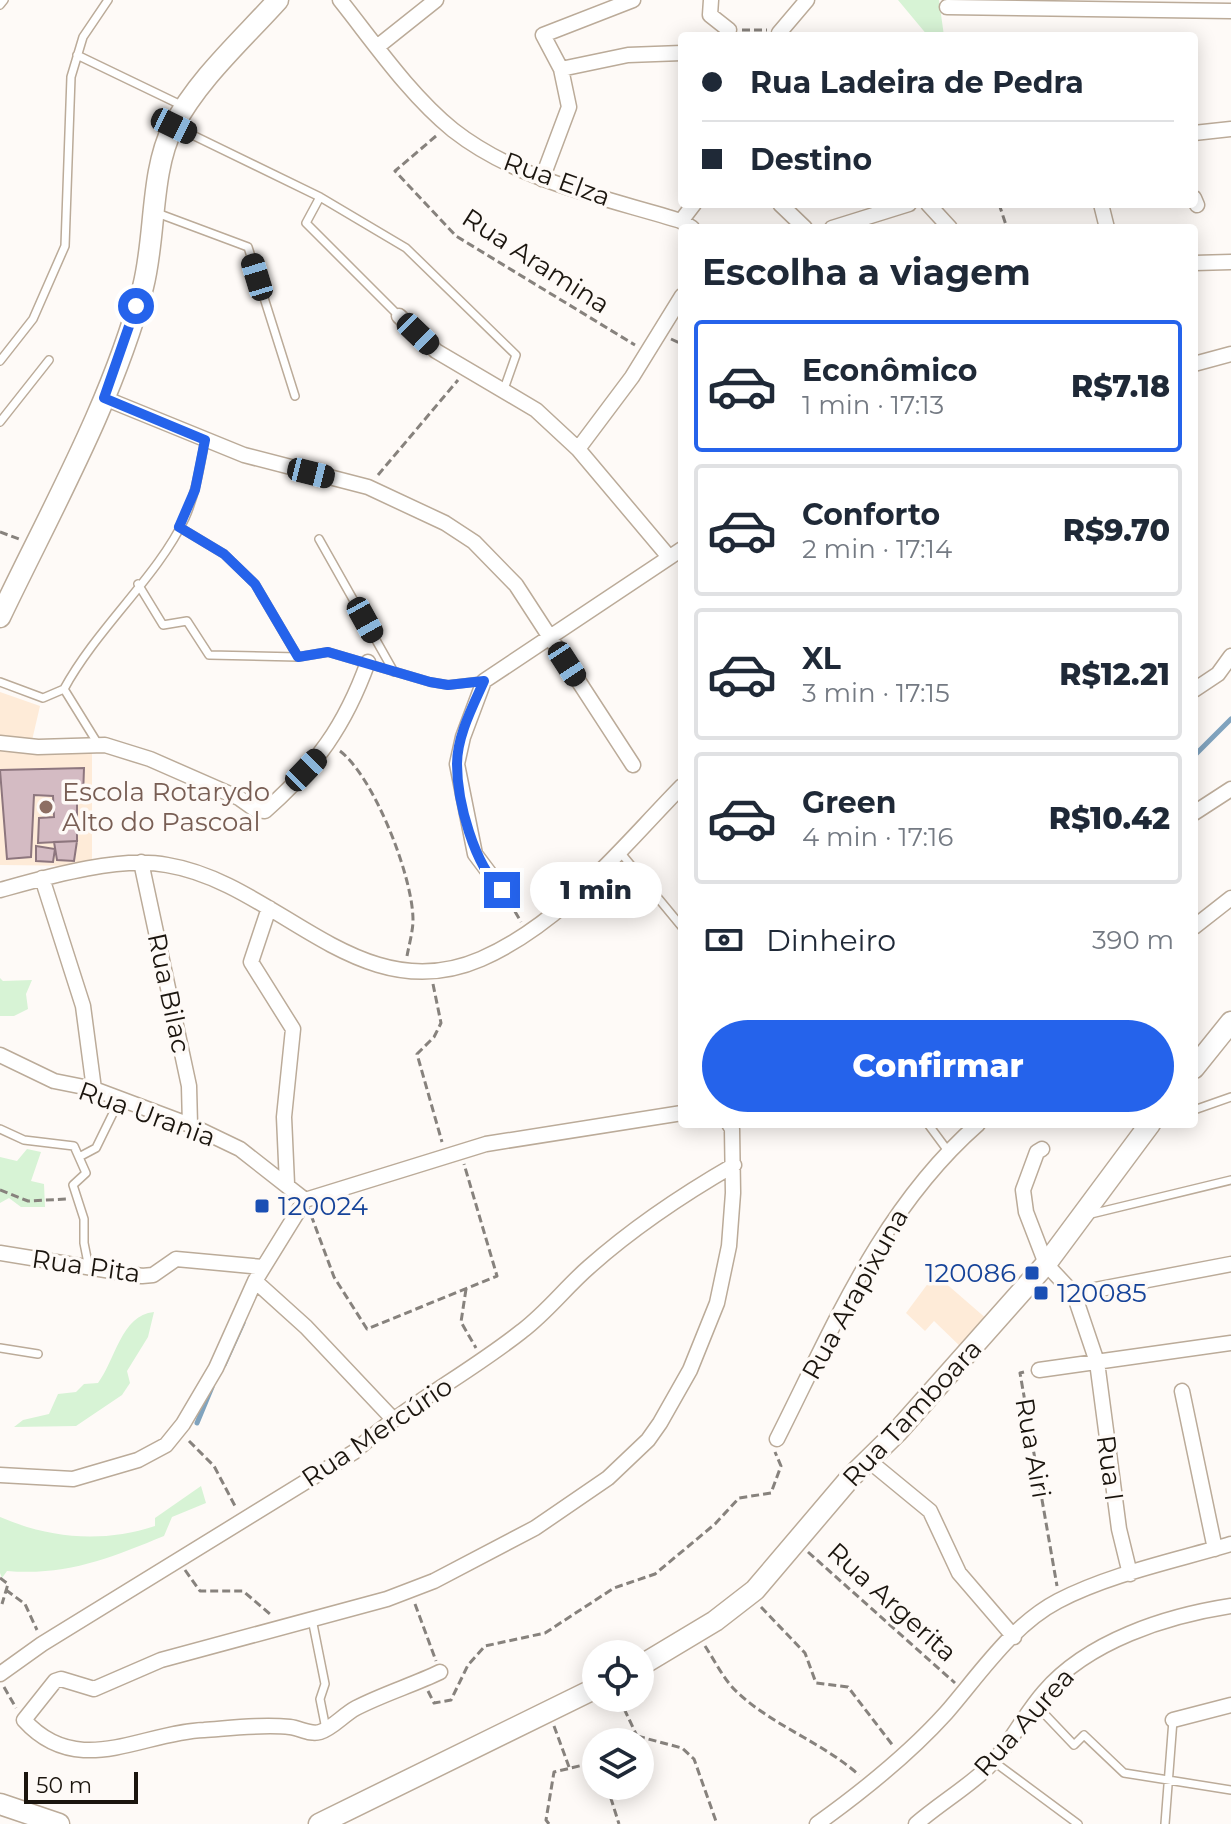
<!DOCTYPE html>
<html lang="pt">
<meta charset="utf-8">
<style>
:root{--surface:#fff;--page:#f6f6f7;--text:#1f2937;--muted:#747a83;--line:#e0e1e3;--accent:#2563eb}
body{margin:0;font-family:Montserrat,sans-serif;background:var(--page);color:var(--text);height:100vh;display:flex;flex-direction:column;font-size:30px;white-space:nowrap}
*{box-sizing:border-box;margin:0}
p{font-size:26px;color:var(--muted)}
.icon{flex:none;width:44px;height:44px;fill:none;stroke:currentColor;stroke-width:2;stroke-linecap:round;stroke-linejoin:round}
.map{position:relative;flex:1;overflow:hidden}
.side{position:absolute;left:678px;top:224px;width:520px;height:904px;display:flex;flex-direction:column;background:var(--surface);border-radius:8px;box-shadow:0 4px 20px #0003}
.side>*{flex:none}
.banner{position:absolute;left:678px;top:32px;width:520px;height:176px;border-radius:8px;box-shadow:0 4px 20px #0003;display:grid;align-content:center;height:176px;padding:0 24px;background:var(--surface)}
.controls{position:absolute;left:582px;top:1640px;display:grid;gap:16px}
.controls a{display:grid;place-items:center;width:72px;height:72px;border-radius:50%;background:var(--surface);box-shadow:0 4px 20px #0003;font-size:40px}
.scale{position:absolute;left:24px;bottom:20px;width:114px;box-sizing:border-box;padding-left:8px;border:4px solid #1b150e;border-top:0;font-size:22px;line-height:28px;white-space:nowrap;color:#1b150e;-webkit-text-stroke:6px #fefaf7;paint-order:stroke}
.end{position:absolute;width:36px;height:36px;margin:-18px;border:10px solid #2563eb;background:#fff;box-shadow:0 0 0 4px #fff}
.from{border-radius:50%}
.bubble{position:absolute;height:56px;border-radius:28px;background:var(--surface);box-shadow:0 4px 20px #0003;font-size:26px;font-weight:800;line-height:56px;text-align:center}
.car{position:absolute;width:24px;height:48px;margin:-24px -12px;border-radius:10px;box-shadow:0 0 6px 2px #0007;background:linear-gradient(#222 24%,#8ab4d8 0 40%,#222 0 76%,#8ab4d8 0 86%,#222 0)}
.banner b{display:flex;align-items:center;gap:28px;height:76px;font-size:30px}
.banner b+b{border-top:2px solid var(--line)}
.banner i{width:20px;height:20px;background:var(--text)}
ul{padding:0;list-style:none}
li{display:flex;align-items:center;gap:24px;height:132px;margin:0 16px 12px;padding:0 8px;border:4px solid var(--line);border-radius:8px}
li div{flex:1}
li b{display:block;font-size:30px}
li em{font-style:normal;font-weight:800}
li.current{border-color:var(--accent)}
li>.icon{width:72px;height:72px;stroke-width:1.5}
h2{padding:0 24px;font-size:36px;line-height:96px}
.pay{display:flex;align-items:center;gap:20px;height:88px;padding:0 24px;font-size:30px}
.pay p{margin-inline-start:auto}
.button{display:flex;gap:16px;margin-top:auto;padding:16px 24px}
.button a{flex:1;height:92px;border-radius:48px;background:var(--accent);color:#fff;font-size:32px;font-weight:800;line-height:92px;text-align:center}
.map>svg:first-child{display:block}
.built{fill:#feebd8}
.green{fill:#d7f3d5}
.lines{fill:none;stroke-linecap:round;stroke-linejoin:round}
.stream{stroke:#80a3be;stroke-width:5}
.building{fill:#d4bbc3;stroke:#8d767e;stroke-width:2}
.lane-casing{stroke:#bbab99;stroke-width:10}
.street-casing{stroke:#bbab99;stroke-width:17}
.secondary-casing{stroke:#bbab99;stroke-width:23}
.path{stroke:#87827d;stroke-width:3;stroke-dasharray:8 4;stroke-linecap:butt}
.lane{stroke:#fff;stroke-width:7}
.street{stroke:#fff;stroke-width:14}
.secondary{stroke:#fff;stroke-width:20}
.route{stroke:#2563eb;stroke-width:10}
.education-dot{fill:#8d6e63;stroke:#fefaf7;stroke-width:3}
.transit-dot{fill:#1a4fb4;stroke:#fefaf7;stroke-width:3}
.labels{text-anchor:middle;stroke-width:7;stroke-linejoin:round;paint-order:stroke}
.street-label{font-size:26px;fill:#1b150e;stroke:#fefaf7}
.education-label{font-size:26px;fill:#785e54;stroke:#fefaf7;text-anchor:start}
.transit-label{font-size:26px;fill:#164399;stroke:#fefaf7;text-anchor:start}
</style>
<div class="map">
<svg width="1231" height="1824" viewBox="0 0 1231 1824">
<rect width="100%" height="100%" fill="#fefaf7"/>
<!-- built -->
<path class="built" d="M0,692L40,706L30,749L92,748V866L0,865Z
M935,1274L988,1320L963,1349L934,1321L925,1331L906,1313Z"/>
<!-- green -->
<path class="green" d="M898,0H939L944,36H928Z
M0,978L3,981L32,980L26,994L28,1009L14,1016H0Z
M27,1149L41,1152L31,1181L44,1184L45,1207H21L9,1198L0,1203V1157L17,1161Z
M154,1312L148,1337L127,1371L130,1383L122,1395L76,1426L14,1427L23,1420L49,1414L58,1394L76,1392L84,1384L98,1383C115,1361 121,1315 154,1312Z
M201,1486L206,1503L172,1517L164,1536C110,1558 67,1576 7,1571L2,1578L0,1573V1517C51,1539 103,1543 155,1526V1518Z"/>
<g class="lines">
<!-- stream -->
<path class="stream" d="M1194,756L1231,719
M224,1365L243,1323
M197,1423L212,1387"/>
</g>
<!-- building -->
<path class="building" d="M84,768L83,797L77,799V841L38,843L39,818L54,817L53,796L34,795L31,857L7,859L0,770Z
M77,841L74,861L57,860L54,842Z
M36,846L55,849L53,862L36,861Z"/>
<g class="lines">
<defs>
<path id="lane" d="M0,5L4,0
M77,55L183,106
M176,127L320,197L406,248L516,355L504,389
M320,197L306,223L399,316
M157,213L248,247L295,396
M0,361L33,319L65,246L71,77L83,37L108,0
M0,422L49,360
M179,527L224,554L255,584L298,657
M319,539L394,672
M138,584L163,625L187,621L209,655L298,657L328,652L430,682L448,685L482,681
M0,682L43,698L64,689L98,744
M64,689C97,628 158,576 185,518C196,493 200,466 205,440
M620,852L682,927
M1194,1110L1231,1097
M928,1124L948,1151
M0,1129L24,1140L74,1146L86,1173L73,1185L84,1219V1243L89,1268
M79,1157L96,1148L120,1099
M1091,1214L1231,1180
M0,1348L38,1354
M312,1619L325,1684L320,1699L326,1729
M1035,1704L1074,1745L1084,1735L1124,1773L1231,1790
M993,1761L1078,1824
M1165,1824L1173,1720"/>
<path id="street" d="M340,0C375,44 409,94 453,130C518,181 603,197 681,221L692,228
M711,0L710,15L729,30
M947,7L1231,11
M779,33L807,0
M377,47L436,0
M561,69L628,55L682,53
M1194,133L1231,129
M542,179L569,107L561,69L543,35L633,0
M1194,198L1197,205
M780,204L805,228
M928,204L950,228
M1101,204L1107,228
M681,221L694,204
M832,228L909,204
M1194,263L1231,262
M399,316L436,351L536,410L578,449L669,557
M1194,364L1231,354
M104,398L244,455L368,487L445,523L474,542L516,585L633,765
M578,449L632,377L682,296
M1194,690L1218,674L1231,656
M0,743L38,747L105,745L150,759L239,798L256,810L265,811C316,766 345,726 368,662
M1194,813L1231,789
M141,862L189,1086L190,1125
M42,878L83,1006L94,1089
M0,890C47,877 118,856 167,865C278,883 359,1012 481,959C563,923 621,848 682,786
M502,890L475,854L457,764L463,737L484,681L682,549
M269,908L251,962L293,1029L284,1117L287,1184
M1194,927L1231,898
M0,1055L54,1081L94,1089L190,1125L240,1149L305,1200
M1042,1149L1037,1152L1023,1190L1026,1212L1046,1264L1074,1294L1097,1362L1119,1529L1130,1574
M0,1253L142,1276L153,1275L176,1259L263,1267
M255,1281L306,1327L392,1418
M1074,1294L1231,1264
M1039,1370L1231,1343
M1182,1391L1215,1549
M777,1439C834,1326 881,1209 978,1124
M868,1460L930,1511L959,1573L1014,1637
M0,1475L73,1479L138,1460L166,1445L183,1424L216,1368L255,1281L305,1200L486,1144L682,1113
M440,1672C413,1685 383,1694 356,1708C343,1715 333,1728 320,1732C310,1735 300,1728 290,1727C263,1724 231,1728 204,1730C142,1732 78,1780 24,1720L55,1681L61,1679L94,1689L161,1660L387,1599L434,1581L535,1528L608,1478L648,1440L660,1423L690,1370L717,1303L729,1246L733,1193L732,1129L729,1124
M0,1674L42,1644L354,1452C406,1405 468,1374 522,1331C547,1312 566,1287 589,1267C634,1227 682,1195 734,1165
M1173,1720L1231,1705
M817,1824C863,1791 908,1755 946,1713C979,1675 1012,1625 1058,1601C1110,1574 1174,1561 1231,1544
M916,1824C938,1805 963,1790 984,1771C1008,1749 1022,1717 1044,1692C1088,1641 1166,1616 1231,1606"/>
<path id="secondary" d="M0,617C51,510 112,403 143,287C156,237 150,172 173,127C198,79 242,40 278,0
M1194,1068L1231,1022
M640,1666L715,1621L755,1590L851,1477L897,1432L1046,1264L1150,1124
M0,1804L59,1824
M319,1824L596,1688"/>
</defs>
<!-- lane casing -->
<use href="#lane" class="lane-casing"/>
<!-- street casing -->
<use href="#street" class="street-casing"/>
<!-- secondary casing -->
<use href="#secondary" class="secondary-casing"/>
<!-- path -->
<path class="path" d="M742,30H767
M436,136L395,171L456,236L635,345
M999,204L1007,228
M671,339L682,344
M378,475L458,380
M0,532L19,539
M340,751C374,777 413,877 413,920C413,931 409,945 407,956
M509,901L521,922
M433,984L441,1023L434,1037L417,1054L442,1142
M0,1190L28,1201L66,1199
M311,1215L334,1277L367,1329L497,1276L464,1164
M466,1289L461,1322L476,1348
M1024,1372L1020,1373L1057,1586
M189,1441L214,1466L235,1506
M808,1552L955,1683
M185,1570L200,1591H243L270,1614
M0,1578L8,1584L2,1604
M6,1590L25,1604L37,1630
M415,1604L436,1661
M761,1607L805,1653L816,1683L848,1687L894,1747
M705,1646C715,1661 724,1680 737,1692C773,1726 822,1742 859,1775
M4,1687L16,1708
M428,1691L434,1703L451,1700L468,1665L485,1646L545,1633L614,1588L655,1574L715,1524L739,1498L771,1493L781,1466L775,1452
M619,1698L637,1736
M554,1726L569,1767
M637,1736L682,1748L694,1759L717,1824
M631,1742L637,1736
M607,1786L619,1824
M549,1824L546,1820L554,1772L596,1762"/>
<!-- lane -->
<use href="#lane" class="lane"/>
<!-- street -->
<use href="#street" class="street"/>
<!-- secondary -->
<use href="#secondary" class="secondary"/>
</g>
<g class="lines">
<!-- route -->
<path class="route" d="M136,306L104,398L205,440L195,490L179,527L224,554L255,584L298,657L328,652L430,682L448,685L484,681C473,706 457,736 457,764C457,801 474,866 502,890"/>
</g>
<!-- markers -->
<circle class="education-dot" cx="46" cy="807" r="8"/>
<g class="transit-dot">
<rect x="254" y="1198" width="16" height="16" rx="4"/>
<rect x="1024" y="1265" width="16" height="16" rx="4"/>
<rect x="1033" y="1285" width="16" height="16" rx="4"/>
</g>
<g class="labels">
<!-- street labels -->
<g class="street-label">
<text transform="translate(557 179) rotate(20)" y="9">Rua Elza</text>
<text transform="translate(536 261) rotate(33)" y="9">Rua Aramina</text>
<text transform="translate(169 993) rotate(78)" y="9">Rua Bilac</text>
<text transform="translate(147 1114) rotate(20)" y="9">Rua Urania</text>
<text transform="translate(86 1266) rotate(8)" y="9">Rua Pita</text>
<text transform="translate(855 1294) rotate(-61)" y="9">Rua Arapixuna</text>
<text transform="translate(912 1413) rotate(-47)" y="9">Rua Tamboara</text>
<text transform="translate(377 1432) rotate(-34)" y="9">Rua Mercúrio</text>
<text transform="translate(1033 1448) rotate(80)" y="9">Rua Airi</text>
<text transform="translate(1110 1468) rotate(82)" y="9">Rua I</text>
<text transform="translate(892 1602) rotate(42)" y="9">Rua Argerita</text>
<text transform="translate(1024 1722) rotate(-48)" y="9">Rua Aurea</text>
</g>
<!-- education labels -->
<g class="education-label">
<text x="62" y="801">Escola Rotarydo<tspan x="62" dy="30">Alto do Pascoal</tspan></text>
</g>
<!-- transit labels -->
<g class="transit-label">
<text x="278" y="1215">120024</text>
<text x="1016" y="1282" text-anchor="end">120086</text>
<text x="1057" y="1302">120085</text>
</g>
</g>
</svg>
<div class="controls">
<a><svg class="icon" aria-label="locate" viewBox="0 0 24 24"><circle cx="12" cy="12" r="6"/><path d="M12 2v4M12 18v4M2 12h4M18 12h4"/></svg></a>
<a><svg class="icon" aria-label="layers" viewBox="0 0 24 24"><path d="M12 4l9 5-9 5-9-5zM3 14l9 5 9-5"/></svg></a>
</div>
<div class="scale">50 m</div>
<i class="end from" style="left:136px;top:306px"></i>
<i class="end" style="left:502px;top:890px"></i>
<div class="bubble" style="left:530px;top:862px;width:132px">1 min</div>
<i class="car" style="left:174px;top:126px;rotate:116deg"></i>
<i class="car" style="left:257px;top:277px;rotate:343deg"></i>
<i class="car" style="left:418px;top:334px;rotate:134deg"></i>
<i class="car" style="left:311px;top:473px;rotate:104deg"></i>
<i class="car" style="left:365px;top:620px;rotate:151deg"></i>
<i class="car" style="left:567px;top:664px;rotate:147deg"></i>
<i class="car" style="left:306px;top:770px;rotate:44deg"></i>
<div class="banner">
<b><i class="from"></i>Rua Ladeira de Pedra</b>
<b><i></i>Destino</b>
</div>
<section class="side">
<h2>Escolha a viagem</h2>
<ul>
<li class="current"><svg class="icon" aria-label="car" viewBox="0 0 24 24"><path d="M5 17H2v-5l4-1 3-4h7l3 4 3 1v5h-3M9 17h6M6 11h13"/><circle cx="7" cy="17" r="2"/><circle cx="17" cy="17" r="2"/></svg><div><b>Econômico</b><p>1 min · 17:13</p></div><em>R$7.18</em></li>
<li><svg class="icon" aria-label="car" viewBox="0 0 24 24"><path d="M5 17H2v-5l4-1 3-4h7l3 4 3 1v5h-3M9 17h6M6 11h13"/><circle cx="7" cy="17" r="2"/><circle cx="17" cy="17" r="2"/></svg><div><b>Conforto</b><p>2 min · 17:14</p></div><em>R$9.70</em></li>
<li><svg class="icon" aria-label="car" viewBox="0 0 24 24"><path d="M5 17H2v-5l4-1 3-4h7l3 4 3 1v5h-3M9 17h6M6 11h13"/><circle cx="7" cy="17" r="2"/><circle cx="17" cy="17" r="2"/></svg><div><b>XL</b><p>3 min · 17:15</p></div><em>R$12.21</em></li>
<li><svg class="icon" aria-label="car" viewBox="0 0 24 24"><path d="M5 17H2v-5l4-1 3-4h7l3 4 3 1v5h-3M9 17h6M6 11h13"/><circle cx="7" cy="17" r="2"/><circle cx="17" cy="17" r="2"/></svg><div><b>Green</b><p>4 min · 17:16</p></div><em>R$10.42</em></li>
</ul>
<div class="pay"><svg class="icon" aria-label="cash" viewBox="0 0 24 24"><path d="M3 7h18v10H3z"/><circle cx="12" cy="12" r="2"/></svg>Dinheiro<p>390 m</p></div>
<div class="button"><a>Confirmar</a></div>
</section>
</div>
